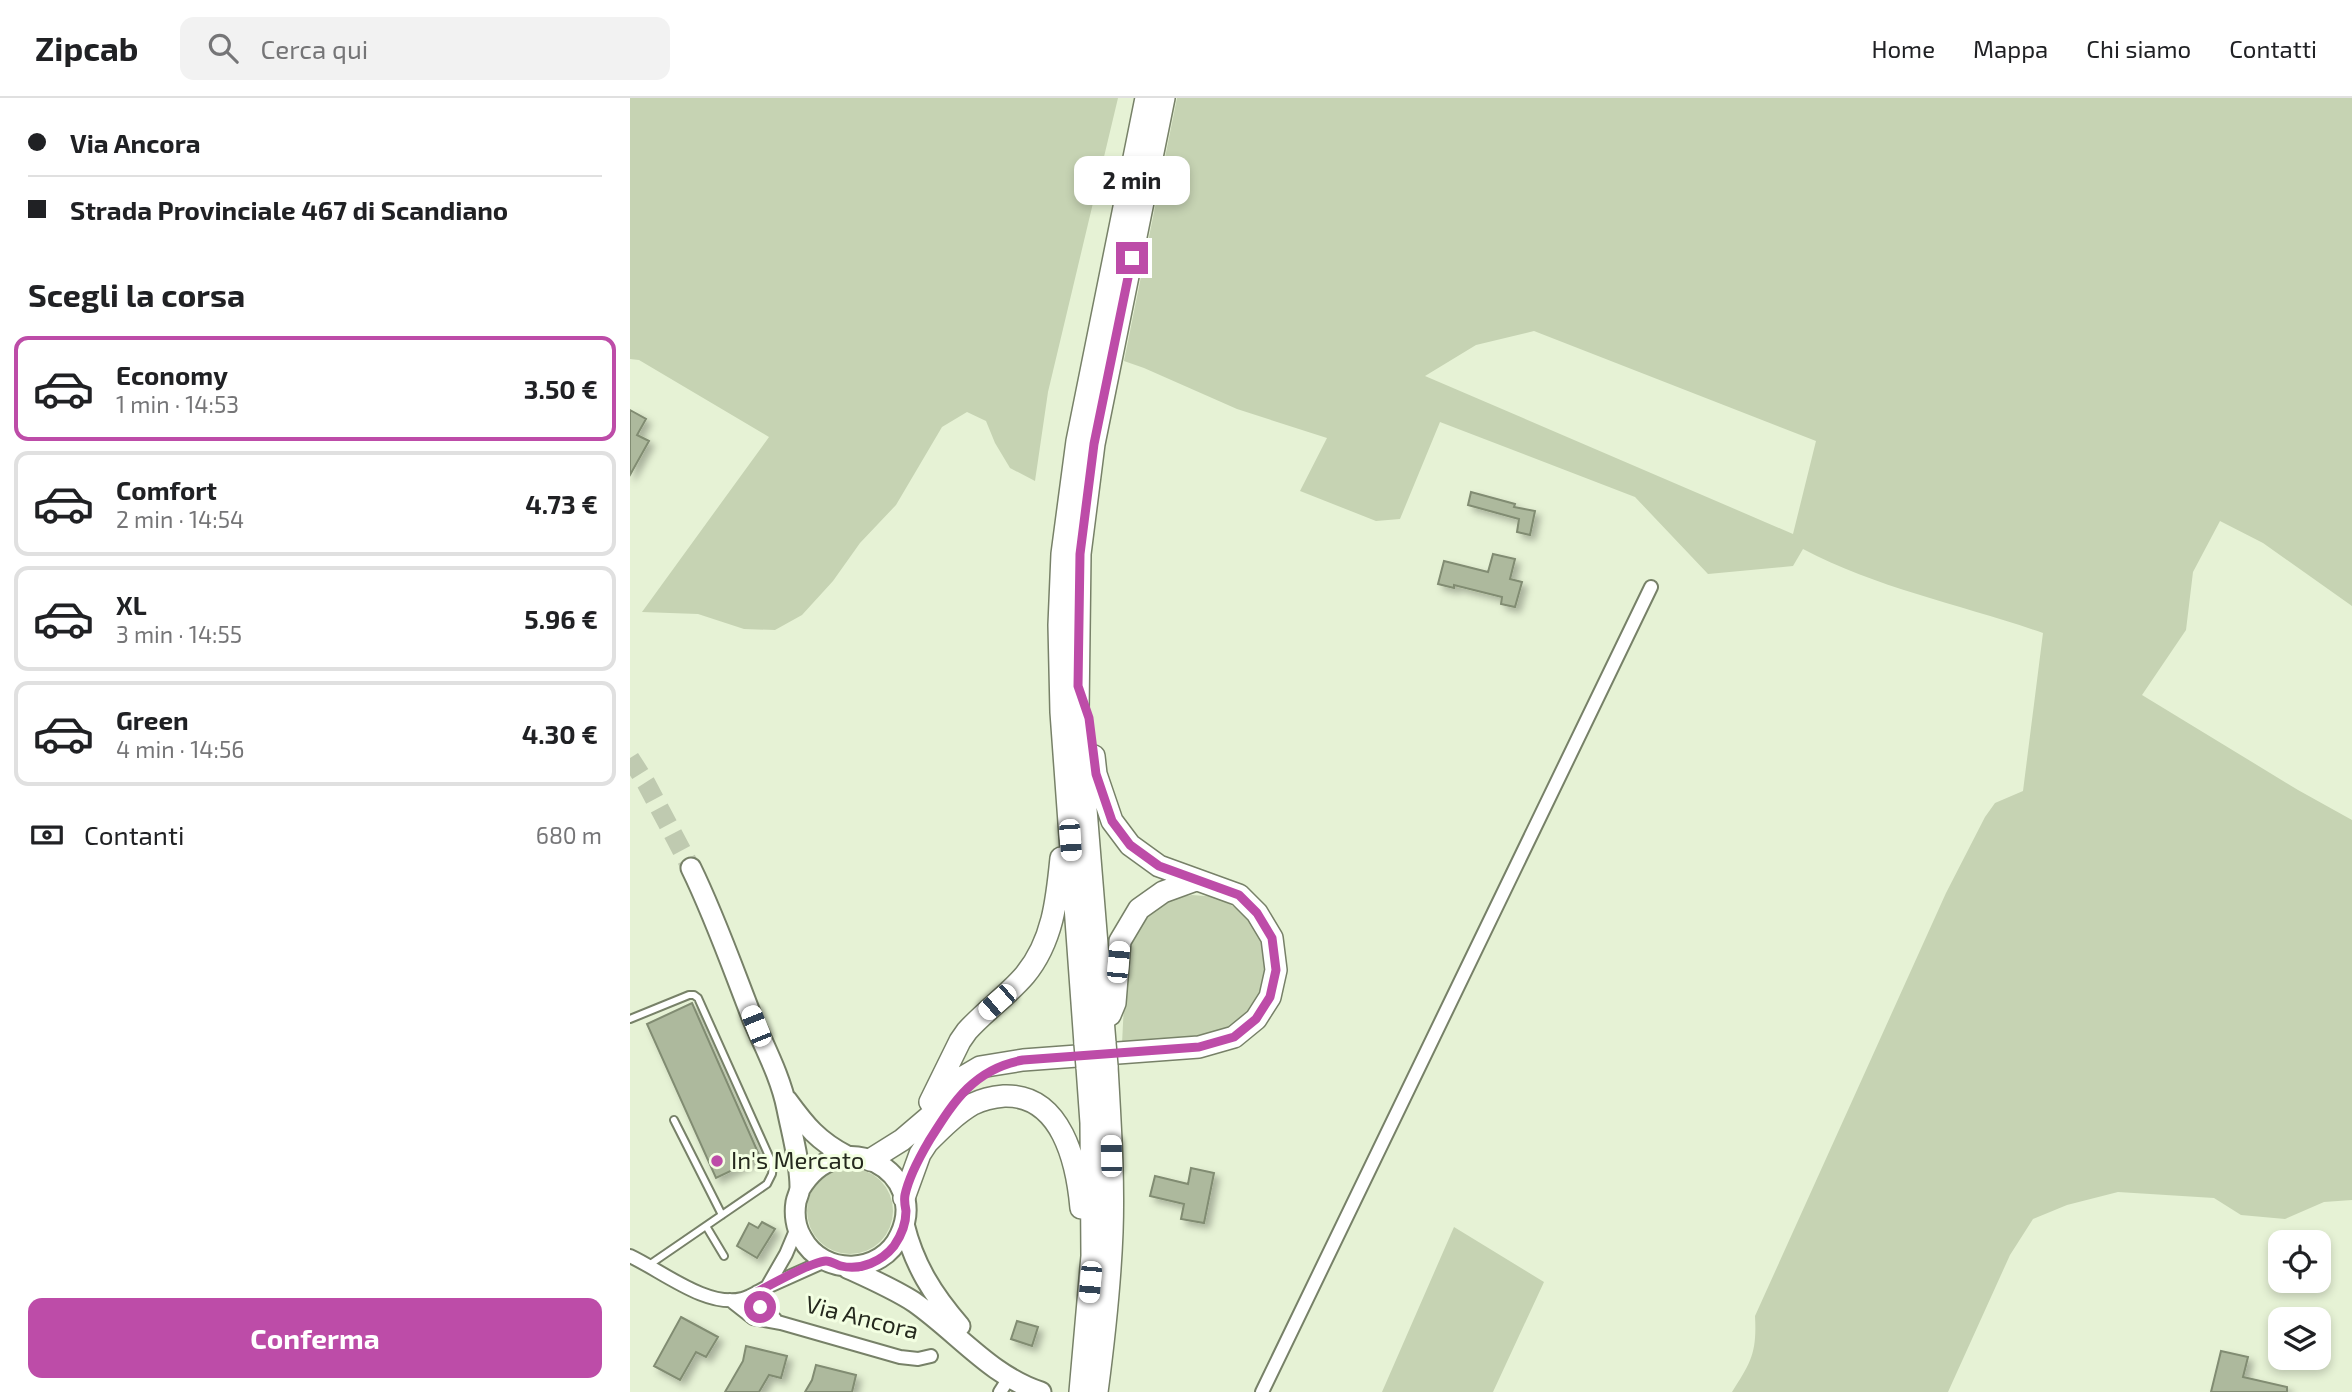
<!DOCTYPE html>
<html lang="it">
<meta charset="utf-8">
<style>
:root{--surface:#fff;--page:#f2f2f2;--text:#202124;--muted:#757577;--line:#e0e0e0;--accent:#bd4ca8}
body{margin:0;font-family:"Exo 2",sans-serif;background:var(--page);color:var(--text);height:100vh;display:flex;flex-direction:column;font-size:26px;white-space:nowrap}
*{box-sizing:border-box;margin:0}
p{font-size:23px;color:var(--muted)}
.icon{flex:none;width:38px;height:38px;fill:none;stroke:currentColor;stroke-width:2;stroke-linecap:round;stroke-linejoin:round}
.map{position:relative;flex:1;overflow:hidden}
.sheet{display:flex;flex-direction:column;background:var(--surface);width:630px}
.sheet>*{flex:none}
.banner{display:grid;align-content:center;height:154px;padding:0 28px;background:var(--surface)}
.fabs{position:absolute;left:1638px;top:1132px;display:grid;gap:14px}
.fabs a{display:grid;place-items:center;width:63px;height:63px;border-radius:14px;background:var(--surface);box-shadow:0 4px 10px #0003;font-size:35px}
.end{position:absolute;width:32px;height:32px;margin:-16px;border:9px solid #bd4ca8;background:#fff;box-shadow:0 0 0 4px #fff}
.from{border-radius:50%}
.bubble{position:absolute;height:49px;border-radius:14px;background:var(--surface);box-shadow:0 4px 10px #0003;font-size:23px;font-weight:700;line-height:49px;text-align:center}
.car{position:absolute;width:21px;height:42px;margin:-21px -10px;border-radius:9px;box-shadow:0 0 5px 2px #0007;background:linear-gradient(#fff 24%,#345 0 40%,#fff 0 76%,#345 0 86%,#fff 0)}
.banner b{display:flex;align-items:center;gap:24px;height:66px;font-size:26px}
.banner b+b{border-top:2px solid var(--line)}
.banner i{width:18px;height:18px;background:var(--text)}
ul{padding:0;list-style:none}
li{display:flex;align-items:center;gap:21px;height:105px;margin:0 14px 10px;padding:0 14px;border:4px solid var(--line);border-radius:14px}
li div{flex:1}
li b{display:block;font-size:26px}
li em{font-style:normal;font-weight:700}
li.on{border-color:var(--accent)}
li>.icon{width:63px;height:63px;stroke-width:1.5}
h2{padding:0 28px;font-size:32px;line-height:84px}
.pay{display:flex;align-items:center;gap:18px;height:77px;padding:0 28px;font-size:26px}
.pay p{margin-inline-start:auto}
.cta{display:flex;gap:14px;margin-top:auto;padding:14px 28px}
.cta a{flex:1;height:80px;border-radius:14px;background:var(--accent);color:#fff;font-size:28px;font-weight:700;line-height:80px;text-align:center}
header{display:flex;align-items:center;gap:42px;box-sizing:border-box;height:98px;padding:0 35px;background:var(--surface);border-bottom:2px solid var(--line)}
header strong{font-size:33px}
nav{display:flex;gap:38px;margin-inline-start:auto;font-size:24px}
.search{width:490px;height:63px;background:var(--page);display:flex;align-items:center;gap:18px;box-sizing:border-box;padding:0 24px;border-radius:14px;color:var(--muted);font-size:26px}
main{display:flex;flex:1;min-height:0}
.map>svg:first-child{display:block}
.green{fill:#c6d3b3;fill-rule:evenodd}
.building{fill:#adb99d;stroke:#818c72;stroke-width:2;filter:url(#shadow)}
.lines{fill:none;stroke-linecap:round;stroke-linejoin:round}
.secondary-tunnel{stroke:#bfcab0;stroke-width:19;stroke-dasharray:19 10;stroke-linecap:butt}
.lane-casing{stroke:#778168;stroke-width:10}
.street-casing{stroke:#778168;stroke-width:16}
.secondary-casing{stroke:#778168;stroke-width:23}
.primary-casing{stroke:#778168;stroke-width:24}
.lane{stroke:#fff;stroke-width:6}
.street{stroke:#fff;stroke-width:12}
.secondary{stroke:#fff;stroke-width:19}
.primary{stroke:#fff;stroke-width:21}
.primary-bridge-casing{stroke:#778168;stroke-width:24;stroke-linecap:butt}
.primary-bridge{stroke:#fff;stroke-width:21}
.route{stroke:#bd4ca8;stroke-width:9}
.poi-dot{fill:#bd4ca8;stroke:#f3ffe2;stroke-width:2.5}
.labels{text-anchor:middle;stroke-width:6;stroke-linejoin:round;paint-order:stroke}
.poi-label{font-size:24px;fill:#25291e;stroke:#f3ffe2;text-anchor:start}
.street-label{font-size:24px;fill:#25291e;stroke:#f3ffe2}
</style>
<header>
<strong>Zipcab</strong>
<div class="search"><svg class="icon" aria-label="search" viewBox="0 0 24 24"><circle cx="10" cy="10" r="6"/><path d="M15 15l6 6"/></svg>Cerca qui</div>
<nav><a>Home</a><a>Mappa</a><a>Chi siamo</a><a>Contatti</a></nav>
</header>
<main>
<section class="sheet">
<div class="banner">
<b><i class="from"></i>Via Ancora</b>
<b><i></i>Strada Provinciale 467 di Scandiano</b>
</div>
<h2>Scegli la corsa</h2>
<ul>
<li class="on"><svg class="icon" aria-label="car" viewBox="0 0 24 24"><path d="M5 17H2v-5l4-1 3-4h7l3 4 3 1v5h-3M9 17h6M6 11h13"/><circle cx="7" cy="17" r="2"/><circle cx="17" cy="17" r="2"/></svg><div><b>Economy</b><p>1 min · 14:53</p></div><em>3.50 €</em></li>
<li><svg class="icon" aria-label="car" viewBox="0 0 24 24"><path d="M5 17H2v-5l4-1 3-4h7l3 4 3 1v5h-3M9 17h6M6 11h13"/><circle cx="7" cy="17" r="2"/><circle cx="17" cy="17" r="2"/></svg><div><b>Comfort</b><p>2 min · 14:54</p></div><em>4.73 €</em></li>
<li><svg class="icon" aria-label="car" viewBox="0 0 24 24"><path d="M5 17H2v-5l4-1 3-4h7l3 4 3 1v5h-3M9 17h6M6 11h13"/><circle cx="7" cy="17" r="2"/><circle cx="17" cy="17" r="2"/></svg><div><b>XL</b><p>3 min · 14:55</p></div><em>5.96 €</em></li>
<li><svg class="icon" aria-label="car" viewBox="0 0 24 24"><path d="M5 17H2v-5l4-1 3-4h7l3 4 3 1v5h-3M9 17h6M6 11h13"/><circle cx="7" cy="17" r="2"/><circle cx="17" cy="17" r="2"/></svg><div><b>Green</b><p>4 min · 14:56</p></div><em>4.30 €</em></li>
</ul>
<div class="pay"><svg class="icon" aria-label="cash" viewBox="0 0 24 24"><path d="M3 7h18v10H3z"/><circle cx="12" cy="12" r="2"/></svg>Contanti<p>680 m</p></div>
<div class="cta"><a>Conferma</a></div>
</section>
<div class="map">
<svg width="1722" height="1294" viewBox="0 0 1722 1294">
<defs>
<filter id="shadow"><feDropShadow dx="5" dy="5" stdDeviation="3.5" flood-color="#0004"/></filter>
</defs>
<rect width="100%" height="100%" fill="#e6f2d5"/>
<!-- green -->
<path class="green" d="M0,0H488L418,294L405,383L380,370L365,345L356,323L337,314L312,329L266,407L230,445L203,483L172,517L145,532L114,531L68,516L12,514L139,339L9,262L0,261Z
M547,0H1722V508L1633,445L1590,423L1563,474L1556,532L1512,597L1668,692L1722,722V1102L1694,1104L1655,1121L1611,1117L1584,1100L1488,1094L1437,1107L1403,1121L1380,1157L1318,1294H1102C1121,1264 1127,1255 1125,1218L1316,795L1355,719L1365,705L1393,693L1413,535C1333,507 1249,491 1173,451L1163,468L1078,476L1005,399L810,324L770,421L746,423L670,393L697,340L607,311L514,270L494,263ZM904,233L1186,343L1163,436L795,278L846,247Z
M562,797L589,799L613,815L631,836L637,863L632,891L617,914L598,931L568,938L492,946L497,844L514,819L534,802Z
M177 1113a43 43 0 1 1 86 0a43 43 0 1 1-86 0Z
M824,1129L914,1184L863,1294H752Z"/>
<!-- building -->
<path class="building" d="M0,312L16,321L7,337L19,343L0,377Z
M841,394L885,406L884,409L905,413L900,437L887,434L889,421L838,407Z
M863,456L885,461L880,481L892,484L885,509L871,506L872,499L824,487V490L808,486L814,463L858,474Z
M62,905L130,1059L86,1080L17,926Z
M561,1070L584,1075L574,1125L551,1121L554,1106L520,1098L525,1078L558,1086Z
M132,1124L145,1131L127,1160L107,1148L119,1125L128,1130Z
M51,1219L88,1239L76,1259L66,1254L50,1282L24,1268Z
M387,1223L408,1229L402,1248L381,1241Z
M116,1248L157,1258L151,1280L139,1277L129,1294H95L113,1263Z
M1591,1253L1618,1259L1613,1279L1657,1289V1294H1581Z
M186,1267L226,1277L222,1294H175L182,1282Z"/>
<g class="lines">
<!-- secondary-tunnel -->
<path class="secondary-tunnel" d="M0,660L16,685L61,770"/>
<defs>
<path id="lane" d="M0,921L59,897H64L68,900L143,1067L142,1076L137,1086L19,1167
M44,1022L92,1117
M76,1128L94,1158"/>
<path id="street" d="M167,1130L156,1156L137,1189L195,1163
M0,1158C32,1173 77,1210 112,1201C121,1199 129,1193 137,1189
M127,1194L134,1215L145,1221
M100,1202L123,1220L151,1225L270,1259L288,1261L301,1258
M370,1294L379,1280
M632,1294L1021,489"/>
<path id="secondary" d="M61,770C85,819 103,871 123,922C135,950 151,980 157,1011C162,1036 170,1064 170,1089C170,1094 167,1099 166,1104C164,1116 166,1130 172,1140C193,1179 252,1177 270,1137C300,1074 210,1023 170,1091
M157,1002C176,1028 188,1043 217,1058
M274,1126C284,1167 303,1197 330,1228
M217,1170C239,1180 264,1191 284,1204C327,1234 361,1278 411,1294"/>
<path id="primary" d="M480,917L485,905L490,843L509,811L533,794L566,782
M475,945L448,613L450,456L464,346L534,0
M455,946L431,614L429,527L432,456L447,343L516,0
M300,1004L330,943L337,933C355,913 378,897 395,877C423,843 427,801 431,760
M298,1044C312,1030 326,1016 343,1006C353,1001 364,999 374,998C432,996 447,1065 451,1110
M240,1062L272,1042L299,1019L333,979L350,969L393,962L569,949L604,939L626,921L640,899L646,872L642,840L627,815L609,797L529,768L500,747L482,723L466,676L464,658
M274,1100L290,1056L305,1033
M450,1294L462,1158L461,1025L457,969
M467,1294C474,1241 480,1187 482,1134C484,1079 480,1023 477,968"/>
</defs>
<!-- lane casing -->
<use href="#lane" class="lane-casing"/>
<!-- street casing -->
<use href="#street" class="street-casing"/>
<!-- secondary casing -->
<use href="#secondary" class="secondary-casing"/>
<!-- primary casing -->
<use href="#primary" class="primary-casing"/>
<!-- lane -->
<use href="#lane" class="lane"/>
<!-- street -->
<use href="#street" class="street"/>
<!-- secondary -->
<use href="#secondary" class="secondary"/>
<!-- primary -->
<use href="#primary" class="primary"/>
<defs>
<path id="primary-bridge" d="M475,945L477,968
M455,946L457,969"/>
</defs>
<!-- primary-bridge casing -->
<use href="#primary-bridge" class="primary-bridge-casing"/>
<!-- primary-bridge -->
<use href="#primary-bridge" class="primary-bridge"/>
</g>
<g class="lines">
<!-- route -->
<path class="route" d="M130,1209L127,1194C140,1187 183,1163 196,1163C201,1163 207,1167 211,1168C231,1173 252,1163 264,1148C271,1138 276,1126 276,1113C275,1108 274,1102 275,1097C279,1078 289,1060 299,1043C323,1005 343,971 393,962L569,949L604,939L626,921L640,899L646,872L642,840L627,815L609,797L529,768L500,747L482,723L466,676L459,620L448,588L450,456L464,346L502,160"/>
</g>
<!-- markers -->
<circle class="poi-dot" cx="87" cy="1063" r="7"/>
<g class="labels">
<!-- poi labels -->
<g class="poi-label">
<text x="101" y="1071">In's Mercato</text>
</g>
<!-- street labels -->
<g class="street-label">
<text transform="translate(232 1220) rotate(14)" y="8">Via Ancora</text>
</g>
</g>
</svg>
<div class="fabs">
<a><svg class="icon" aria-label="locate" viewBox="0 0 24 24"><circle cx="12" cy="12" r="6"/><path d="M12 2v4M12 18v4M2 12h4M18 12h4"/></svg></a>
<a><svg class="icon" aria-label="layers" viewBox="0 0 24 24"><path d="M12 4l9 5-9 5-9-5zM3 14l9 5 9-5"/></svg></a>
</div>
<i class="end from" style="left:130px;top:1209px"></i>
<i class="end" style="left:502px;top:160px"></i>
<div class="bubble" style="left:444px;top:58px;width:116px">2 min</div>
<i class="car" style="left:440px;top:742px;rotate:176deg"></i>
<i class="car" style="left:488px;top:864px;rotate:5deg"></i>
<i class="car" style="left:367px;top:904px;rotate:229deg"></i>
<i class="car" style="left:126px;top:928px;rotate:338deg"></i>
<i class="car" style="left:481px;top:1058px;rotate:359deg"></i>
<i class="car" style="left:460px;top:1184px;rotate:185deg"></i>
</div>
</main>
